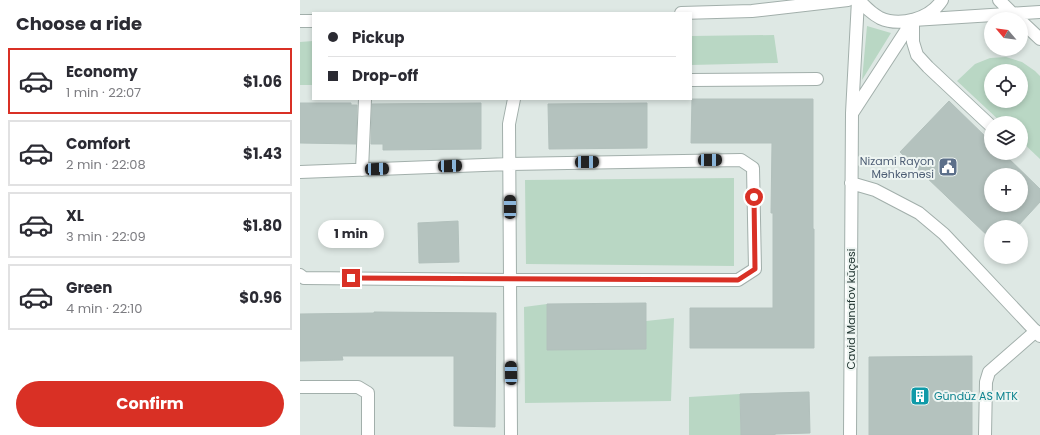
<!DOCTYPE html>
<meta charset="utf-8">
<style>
:root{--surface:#fff;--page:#f2f2f3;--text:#2b2b33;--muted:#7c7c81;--line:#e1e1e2;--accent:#d93025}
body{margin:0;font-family:Poppins,sans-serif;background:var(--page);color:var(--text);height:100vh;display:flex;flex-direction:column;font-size:15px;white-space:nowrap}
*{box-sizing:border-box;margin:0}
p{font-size:13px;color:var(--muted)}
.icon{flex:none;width:22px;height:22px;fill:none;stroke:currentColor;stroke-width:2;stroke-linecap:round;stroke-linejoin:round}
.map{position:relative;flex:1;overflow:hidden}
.side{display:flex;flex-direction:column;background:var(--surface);width:300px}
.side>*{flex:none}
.guide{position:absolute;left:12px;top:12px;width:380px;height:88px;border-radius:0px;box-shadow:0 2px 6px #0003;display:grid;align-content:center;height:88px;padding:0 16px;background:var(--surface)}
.needle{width:26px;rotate:299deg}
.controls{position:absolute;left:684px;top:12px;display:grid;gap:8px}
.controls a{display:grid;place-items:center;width:44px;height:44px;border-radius:50%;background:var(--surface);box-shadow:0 2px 6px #0003;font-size:20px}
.end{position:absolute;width:18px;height:18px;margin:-9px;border:5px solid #d93025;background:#fff;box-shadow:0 0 0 2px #fff}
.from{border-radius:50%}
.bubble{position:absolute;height:28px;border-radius:14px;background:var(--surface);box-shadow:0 2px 6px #0003;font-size:13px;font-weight:700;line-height:28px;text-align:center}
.car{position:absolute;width:12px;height:24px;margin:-12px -6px;border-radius:5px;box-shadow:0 0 3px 1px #0007;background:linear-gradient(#222 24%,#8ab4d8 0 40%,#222 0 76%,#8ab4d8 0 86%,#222 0)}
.guide b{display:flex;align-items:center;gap:14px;height:38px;font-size:15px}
.guide b+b{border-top:1px solid var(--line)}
.guide i{width:10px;height:10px;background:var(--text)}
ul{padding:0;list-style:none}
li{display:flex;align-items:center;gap:12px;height:66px;margin:0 8px 6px;padding:0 8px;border:2px solid var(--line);border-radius:0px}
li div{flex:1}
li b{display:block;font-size:15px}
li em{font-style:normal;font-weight:700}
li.selected{border-color:var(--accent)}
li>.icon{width:36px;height:36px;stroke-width:1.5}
h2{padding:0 16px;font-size:18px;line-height:48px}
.primary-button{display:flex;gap:8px;margin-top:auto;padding:8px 16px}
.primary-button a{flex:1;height:46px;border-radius:24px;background:var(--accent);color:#fff;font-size:16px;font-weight:700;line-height:46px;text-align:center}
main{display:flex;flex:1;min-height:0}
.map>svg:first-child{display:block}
.green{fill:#b9d7c4;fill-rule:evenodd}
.building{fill:#b4c2be;stroke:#b2c0bc;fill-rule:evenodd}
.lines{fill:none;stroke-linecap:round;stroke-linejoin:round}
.lane-casing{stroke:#a2afab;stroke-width:14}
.street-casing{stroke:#a2afab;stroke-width:14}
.lane{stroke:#fff;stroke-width:12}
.street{stroke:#fff;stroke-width:12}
.route{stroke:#d93025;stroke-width:5}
.labels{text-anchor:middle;stroke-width:4;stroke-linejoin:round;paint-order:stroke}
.service-label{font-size:11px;fill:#4e5e75;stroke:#eef5f2;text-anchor:end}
.street-label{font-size:11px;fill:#223632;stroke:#eef5f2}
.culture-label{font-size:11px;fill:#0d838f;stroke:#eef5f2;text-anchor:start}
</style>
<main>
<section class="side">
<h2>Choose a ride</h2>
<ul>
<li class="selected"><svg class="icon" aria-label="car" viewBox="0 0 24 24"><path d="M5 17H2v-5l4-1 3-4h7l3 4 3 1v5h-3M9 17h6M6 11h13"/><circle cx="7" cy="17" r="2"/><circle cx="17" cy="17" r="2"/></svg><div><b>Economy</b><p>1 min · 22:07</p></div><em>$1.06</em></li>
<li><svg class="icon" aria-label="car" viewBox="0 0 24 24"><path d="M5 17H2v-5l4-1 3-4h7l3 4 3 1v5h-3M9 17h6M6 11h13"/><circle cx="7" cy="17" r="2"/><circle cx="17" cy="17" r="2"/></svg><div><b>Comfort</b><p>2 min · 22:08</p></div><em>$1.43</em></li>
<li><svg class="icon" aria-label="car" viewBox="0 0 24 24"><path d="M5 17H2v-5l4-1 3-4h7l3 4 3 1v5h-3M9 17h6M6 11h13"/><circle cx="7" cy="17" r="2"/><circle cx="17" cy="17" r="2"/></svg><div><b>XL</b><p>3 min · 22:09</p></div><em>$1.80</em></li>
<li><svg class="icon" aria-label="car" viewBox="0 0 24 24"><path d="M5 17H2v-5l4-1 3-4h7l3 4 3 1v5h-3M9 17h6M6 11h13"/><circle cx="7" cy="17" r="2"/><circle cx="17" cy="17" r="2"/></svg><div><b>Green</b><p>4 min · 22:10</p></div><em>$0.96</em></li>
</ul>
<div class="primary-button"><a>Confirm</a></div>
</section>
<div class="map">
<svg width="740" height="435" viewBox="0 0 740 435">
<rect width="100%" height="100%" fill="#dee8e4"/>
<!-- green -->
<path class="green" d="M567,26L591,33L562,80Z
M474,35L478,63L391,65V36Z
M13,41V85H0V42Z
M706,57L722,62L735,71L740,76V159L721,141V123H702L657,81L675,64L690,58ZM691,71H721V101H691Z
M434,178V266L226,264L225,180Z
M247,304L346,349V321L374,318L371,401L225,403L224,307Z
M440,394L441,435H389V397Z"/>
<!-- building -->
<path class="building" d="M392,99H513V229H514V348H390V308H473V213H471L472,143H391Z
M649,101L691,142V153H703L740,189V202L717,227H691V239L600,152ZM691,175H721V205H691Z
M0,103H51V105H57L56,144L0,143Z
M181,103V149L83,150V144H71L72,104Z
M347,103V148L249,149L248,104Z
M158,221L159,262L119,263L118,223Z
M346,303V349L247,350V304Z
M74,312L196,313L195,427L154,426V356H42L43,360L0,361V314L74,313Z
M672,356V435H569V357Z
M509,392L510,433L475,434V435H441L440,394Z"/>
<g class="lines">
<defs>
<path id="lane" d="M613,20V42L617,55L628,67L691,126
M391,80L517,79
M62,170L65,99
M0,172L210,164L441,160L453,168L455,269L438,280H210L4,278L0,275
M0,387H58L68,393V435
M211,435L209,124L214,99
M685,435L686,382L689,372L736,331"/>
<path id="street" d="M559,0C565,7 571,13 580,18C600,27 630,19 642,0
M699,0L716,17
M381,13L452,11L548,0
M0,21H13
M721,21L740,39
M553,112L613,20L740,12
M551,183L575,190L619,213L644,234L740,336
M550,435L552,113L558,0"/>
</defs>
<!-- lane casing -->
<use href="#lane" class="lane-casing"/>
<!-- street casing -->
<use href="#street" class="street-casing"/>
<!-- lane -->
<use href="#lane" class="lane"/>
<!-- street -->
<use href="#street" class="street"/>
</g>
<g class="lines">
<!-- route -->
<path class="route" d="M51,278L438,280L455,269L454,197"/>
</g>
<!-- icons -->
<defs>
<symbol id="civic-square" viewBox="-11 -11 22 22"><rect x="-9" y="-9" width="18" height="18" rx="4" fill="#5c6f8a" stroke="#eef5f2"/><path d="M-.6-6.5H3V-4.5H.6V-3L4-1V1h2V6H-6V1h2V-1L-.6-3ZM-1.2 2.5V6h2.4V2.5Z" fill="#fff"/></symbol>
<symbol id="building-square" viewBox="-11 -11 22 22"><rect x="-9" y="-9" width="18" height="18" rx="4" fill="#0f9aa8" stroke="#eef5f2"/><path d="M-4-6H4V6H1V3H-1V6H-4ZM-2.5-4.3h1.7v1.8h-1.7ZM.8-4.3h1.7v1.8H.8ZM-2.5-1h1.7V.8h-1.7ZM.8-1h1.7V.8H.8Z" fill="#fff"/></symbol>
</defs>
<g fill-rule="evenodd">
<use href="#civic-square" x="637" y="156" width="22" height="22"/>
<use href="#building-square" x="609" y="385" width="22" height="22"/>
</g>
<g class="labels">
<!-- service labels -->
<g class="service-label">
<text x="634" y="165">Nizami Rayon<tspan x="634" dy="13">Məhkəməsi</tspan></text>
</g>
<!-- street labels -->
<g class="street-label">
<text transform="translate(551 309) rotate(-90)" y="4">Cavid Manafov küçəsi</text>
</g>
<!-- culture labels -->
<g class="culture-label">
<text x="634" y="400">Gündüz AS MTK</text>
</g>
</g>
</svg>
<div class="controls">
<a><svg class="needle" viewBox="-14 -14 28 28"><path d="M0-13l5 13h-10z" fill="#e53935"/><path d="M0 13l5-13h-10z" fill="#7c7c81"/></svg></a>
<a><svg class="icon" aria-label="locate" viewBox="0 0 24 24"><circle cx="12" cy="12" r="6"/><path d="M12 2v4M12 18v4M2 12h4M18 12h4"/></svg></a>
<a><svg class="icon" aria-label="layers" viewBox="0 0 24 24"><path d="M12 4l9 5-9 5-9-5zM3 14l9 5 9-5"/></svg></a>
<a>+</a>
<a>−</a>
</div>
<i class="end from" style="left:454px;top:197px"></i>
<i class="end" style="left:51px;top:278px"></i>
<div class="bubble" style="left:18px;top:220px;width:66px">1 min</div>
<i class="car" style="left:410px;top:160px;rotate:89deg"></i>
<i class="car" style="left:287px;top:162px;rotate:89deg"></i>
<i class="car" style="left:150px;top:166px;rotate:88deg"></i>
<i class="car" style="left:77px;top:169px;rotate:88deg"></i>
<i class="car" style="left:210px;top:207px;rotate:0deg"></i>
<i class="car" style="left:211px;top:373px;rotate:359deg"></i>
<div class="guide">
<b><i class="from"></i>Pickup</b>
<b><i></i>Drop-off</b>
</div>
</div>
</main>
